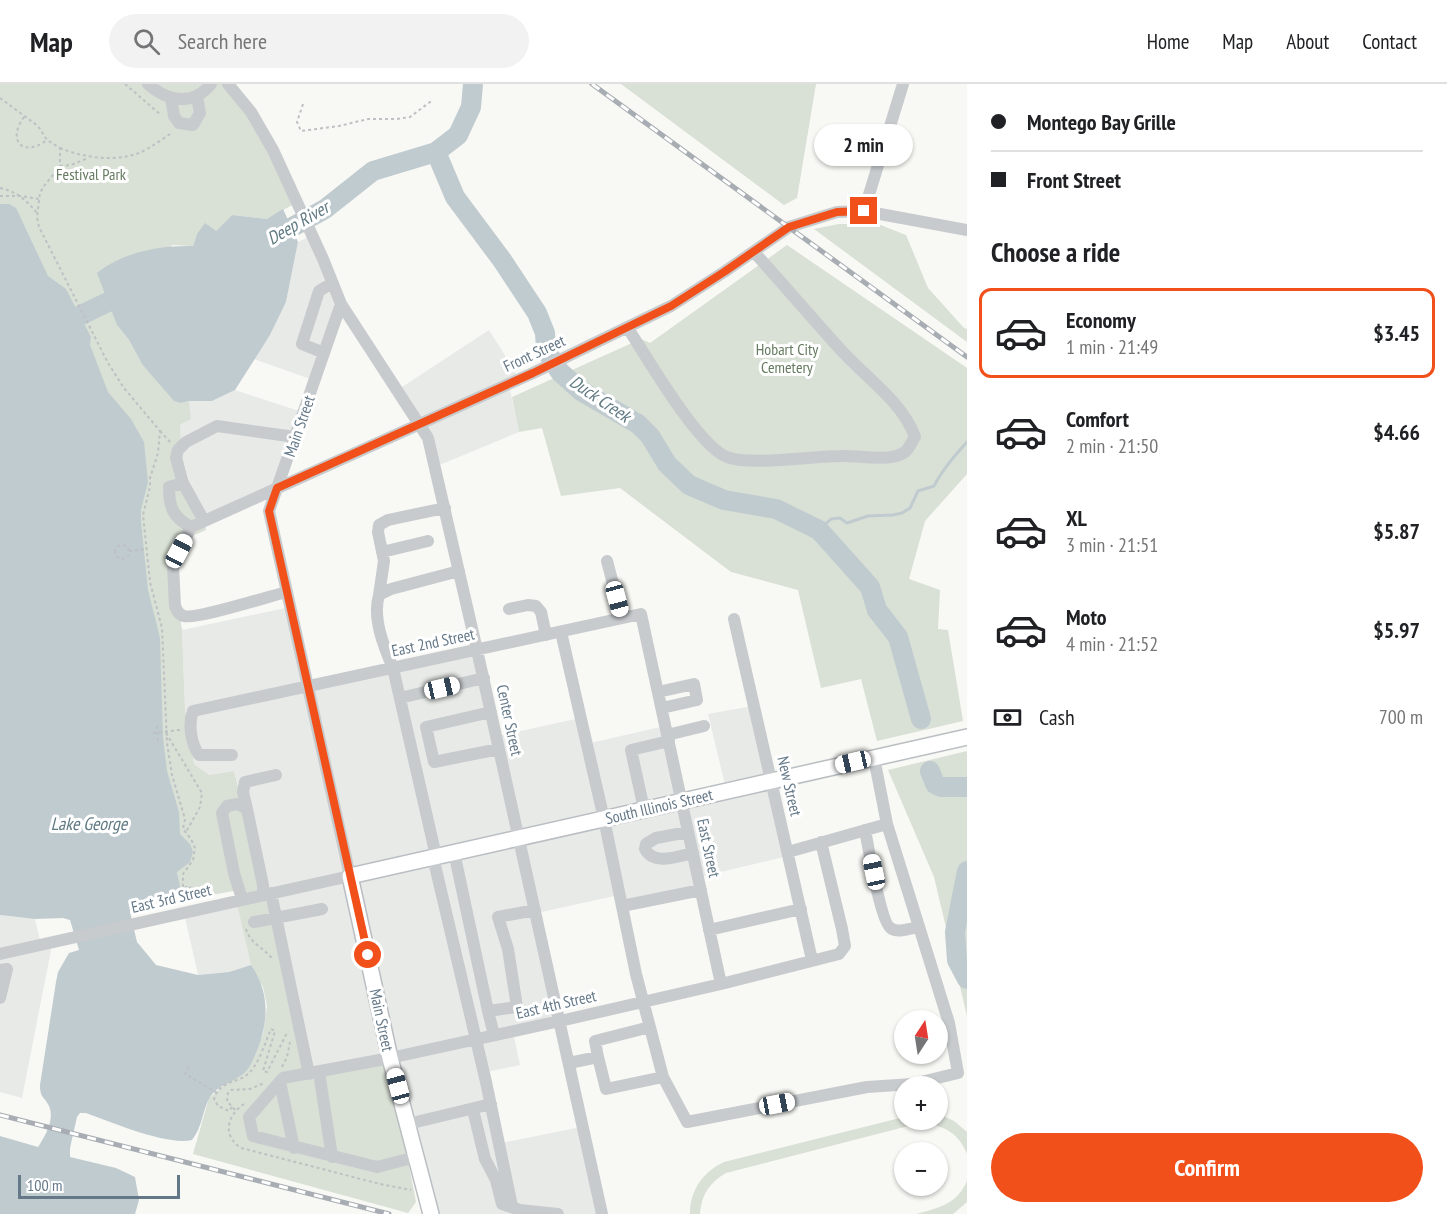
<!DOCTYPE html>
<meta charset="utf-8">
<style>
:root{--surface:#fff;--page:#f2f2f2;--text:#202124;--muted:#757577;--line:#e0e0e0;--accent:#f1501b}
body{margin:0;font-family:"PT Sans Narrow",sans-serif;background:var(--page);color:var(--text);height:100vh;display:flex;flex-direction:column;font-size:22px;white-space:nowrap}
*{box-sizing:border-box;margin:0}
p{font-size:20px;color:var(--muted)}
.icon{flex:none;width:33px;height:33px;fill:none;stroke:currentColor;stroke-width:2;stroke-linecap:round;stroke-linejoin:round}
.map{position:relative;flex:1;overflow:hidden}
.side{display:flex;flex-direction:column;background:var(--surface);width:480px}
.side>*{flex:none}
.top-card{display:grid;align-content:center;height:132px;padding:0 24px;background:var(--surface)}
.needle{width:39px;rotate:12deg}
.fabs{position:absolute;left:894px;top:926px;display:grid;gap:12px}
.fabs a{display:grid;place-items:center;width:54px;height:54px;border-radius:50%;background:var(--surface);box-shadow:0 2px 4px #0004;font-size:30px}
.scale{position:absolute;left:18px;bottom:15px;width:162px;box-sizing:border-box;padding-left:6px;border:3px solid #647888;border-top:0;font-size:16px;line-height:21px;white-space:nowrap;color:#647888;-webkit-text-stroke:4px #fff;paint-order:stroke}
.end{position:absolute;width:27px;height:27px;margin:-14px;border:8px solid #f1501b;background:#fff;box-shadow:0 0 0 3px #fff}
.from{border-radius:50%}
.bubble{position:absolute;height:42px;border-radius:21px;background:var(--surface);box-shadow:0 2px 4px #0004;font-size:20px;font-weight:700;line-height:42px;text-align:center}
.car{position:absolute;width:18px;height:36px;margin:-18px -9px;border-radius:8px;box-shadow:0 0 4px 2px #0007;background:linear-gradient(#fff 24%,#345 0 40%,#fff 0 76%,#345 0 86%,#fff 0)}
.top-card b{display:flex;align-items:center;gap:21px;height:57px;font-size:22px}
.top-card b+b{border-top:2px solid var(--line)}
.top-card i{width:15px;height:15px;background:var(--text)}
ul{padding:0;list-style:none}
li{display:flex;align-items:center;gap:18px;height:90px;margin:0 12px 9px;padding:0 12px;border:3px solid transparent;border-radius:12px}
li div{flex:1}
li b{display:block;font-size:22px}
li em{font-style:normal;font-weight:700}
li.on{border-color:var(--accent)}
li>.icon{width:54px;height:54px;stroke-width:1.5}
h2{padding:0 24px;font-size:27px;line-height:72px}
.pay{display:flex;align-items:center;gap:15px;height:66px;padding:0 24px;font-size:22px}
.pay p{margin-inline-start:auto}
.primary-button{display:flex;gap:12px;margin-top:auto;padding:12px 24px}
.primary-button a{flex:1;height:69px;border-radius:36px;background:var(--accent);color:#fff;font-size:24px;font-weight:700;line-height:69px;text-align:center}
header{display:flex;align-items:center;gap:36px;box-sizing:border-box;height:84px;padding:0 30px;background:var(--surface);border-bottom:2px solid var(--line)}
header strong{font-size:28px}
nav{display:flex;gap:33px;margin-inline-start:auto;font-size:21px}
.search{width:420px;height:54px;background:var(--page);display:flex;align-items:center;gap:15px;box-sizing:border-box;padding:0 21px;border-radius:33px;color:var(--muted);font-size:22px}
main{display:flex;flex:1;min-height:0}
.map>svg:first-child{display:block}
.built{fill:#e8eae8}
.green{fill:#d9e0d5}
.water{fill:#c0cbd0}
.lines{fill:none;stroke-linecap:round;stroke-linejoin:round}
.stream{stroke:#c0cbd0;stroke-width:3}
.river{stroke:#c0cbd0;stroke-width:20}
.major-casing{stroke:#babec2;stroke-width:18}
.path{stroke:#bec1c3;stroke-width:2;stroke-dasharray:3 3;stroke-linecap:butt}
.minor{stroke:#c7cbce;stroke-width:12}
.major{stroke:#fff;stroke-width:15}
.rail-casing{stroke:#a7adb3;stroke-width:5}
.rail{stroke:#fff;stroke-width:3;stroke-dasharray:9;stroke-linecap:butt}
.route{stroke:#f1501b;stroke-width:8}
.labels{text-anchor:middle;stroke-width:6;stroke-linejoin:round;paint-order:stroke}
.park-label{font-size:16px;fill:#657a60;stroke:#fff}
.street-label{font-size:16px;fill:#647888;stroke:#fff}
.water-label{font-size:18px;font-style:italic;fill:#607a83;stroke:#fff}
</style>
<header>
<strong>Map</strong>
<div class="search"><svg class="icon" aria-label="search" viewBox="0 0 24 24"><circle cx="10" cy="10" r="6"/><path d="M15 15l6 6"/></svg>Search here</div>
<nav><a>Home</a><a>Map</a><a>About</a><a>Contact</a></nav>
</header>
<main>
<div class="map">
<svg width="967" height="1130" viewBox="0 0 967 1130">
<rect width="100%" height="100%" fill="#f8f8f4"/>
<!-- built -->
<path class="built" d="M311,152L339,221L313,296L254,275L270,251L286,218L298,158Z
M489,246L519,294L420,338L399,305Z
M509,301L519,348L437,382L421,340Z
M235,306L302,328L276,402L205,435L195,417L180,367V341L190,335L189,317H212Z
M290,523L348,791L269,808L234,687L209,691L194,680L185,626L182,546Z
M477,567L558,935L513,948L520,981L482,989L497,1060L581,1043L600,1130H433L310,603Z
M753,622L771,696L726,705L708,630Z
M580,634L586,660L665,642L681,716L519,751L498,652Z
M771,698L788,772L699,793L683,718Z
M681,719L699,805L623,820L605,735Z
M603,736L619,811L537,829L520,755Z
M349,794L389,977L308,992L270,811Z
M237,818L251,881L229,888L198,891L184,829Z
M0,831L35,835L41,860L0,868Z
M52,861L22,1014L0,1008V872Z"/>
<!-- green -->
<path class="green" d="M0,0H223L250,33L294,120L267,135L232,131L216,147L197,150L193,162L172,161L117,241L129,256L142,280L181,319L189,317L191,335L180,341C180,369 185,390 195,415C199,427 205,433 206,446L188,454L178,466L176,508L182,546L185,626L194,680L209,691L234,687L238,703L245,702L308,992L389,977L416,1118L408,1129L193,1070L209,1014L230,996L240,992L263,951L267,922L263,903L251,881L234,807L182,816L177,788L0,127Z
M621,0H816L797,114L784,121Z
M839,140H878L906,151L928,204L964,244L967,245V258L814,145Z
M787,161L967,284V390L925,437L909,495L940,506L938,545L948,546L963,637L877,657L861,595L821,604L798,506L731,488L620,404L561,412L542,344L519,348L512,313L641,255L650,259Z
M967,667V932L934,793L888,686Z
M938,1024H939L941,1031L954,1037L967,1048V1070C959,1048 939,1038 916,1040L726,1089C710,1098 701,1111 700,1130H690C690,1106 703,1088 724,1078L904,1033V1035H938Z
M967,1097V1118L953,1130H916C939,1124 957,1120 967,1097Z"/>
<!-- water -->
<path class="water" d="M0,120H9L16,124L48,192L66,205L91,253L90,261L108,308L131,335L144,358L148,398L141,426V438L148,506L160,554L163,654L167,687L179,728L180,750L190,760L193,768L190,778L177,788L181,807L131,820L130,828L137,858L156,881L198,891L229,888L251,881C270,908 269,939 256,969C252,978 249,987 240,992C230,999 218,1002 210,1013C202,1027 203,1042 192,1056C167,1062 111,1038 86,1029H80L77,1033L70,1064V1073L116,1084L135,1093L139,1116L135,1130H0V1052L38,1063C45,1052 55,1036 49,1022C44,1012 40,1014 40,1001L56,898L58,888L69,869L79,866L70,836L63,834L35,835L0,831Z
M283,125L298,158L286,218L270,251L235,306L212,317H189L181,319L174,317L142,280L129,256L117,241L97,189C123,168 161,161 193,162L197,150L205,139L216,147L232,131L267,135Z"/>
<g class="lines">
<!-- stream -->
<path class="stream" d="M819,446L831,435L840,434L847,439L868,432L893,431L902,429L910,424L918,407L934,402C942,386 955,371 967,358"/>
<!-- river -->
<path class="river" d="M436,68L455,113L502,176L537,229L545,249L546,266L560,288L581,307L638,340L650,352L667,380L689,401L724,416L776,425L819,446L870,503L877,526L898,553L921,635
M267,157L325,125L373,87L436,68L458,51L471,23L473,0
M79,232L131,207
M930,687L935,700L941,703H967
M967,787L955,848L957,876L967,895"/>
<defs>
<path id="major" d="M431,1130L390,974L350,792L967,653"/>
</defs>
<!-- major casing -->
<use href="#major" class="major-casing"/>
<!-- path -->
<path class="path" d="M125,0L161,31
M0,14L38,42L47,56L60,64V82L44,102L40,109L37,133L39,143L108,279L124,304L160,347L158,369L150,394V403L143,431L150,498L162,544L167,659L172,691L185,735L183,745L191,755L195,764L193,776L183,790V804L190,802L192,814L186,815
M303,20L297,38L301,47L339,42L368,35H397L410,33L430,18L432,19
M24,33C6,57 24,74 47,56
M60,64C85,74 114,78 139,69C151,64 162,55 172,49
M60,82L71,81L88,74
M0,104C18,108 26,116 37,129
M0,112H21L39,115
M160,347L170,358
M115 468a7 7 0 1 1 14 0a7 7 0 1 1-14 0Z
M129,467L147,465
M157,642L158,657
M153,649L180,646
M166,649L202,709L200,723L186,748
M246,845C250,860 265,864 273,876
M189,983L185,990L216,1008
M282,983L287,973L290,958
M244,1020C227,1031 222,1052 241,1064L380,1100L411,1106
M232,1023L229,1027L218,1022L214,1015C220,995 239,1000 250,988C260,977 265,959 271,945L275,947L263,987L267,988L288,947
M235,1026L227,1017L228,1009L231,1006L250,1005L264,999"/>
<!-- minor -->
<path class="minor" d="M148,0C168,18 193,22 211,0
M228,0L251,28L273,66L323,175L341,220L428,354L477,566L602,1130
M171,14L174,32L179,39L193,41L200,29L197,13
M864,127L903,0
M627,243C647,273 697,361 727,373C748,382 815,372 841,372C859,371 889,379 905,368C909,365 912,357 915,353C902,317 865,293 840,265C811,233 783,200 754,168
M324,269L302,260L319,207L332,199
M183,399L176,374L178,366L186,358L217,342L295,353
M204,437L183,399L169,403C169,424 173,433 191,443L533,289L671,222L724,188L789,143L837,128L864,127L967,146
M191,443L173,481L175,522C177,527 179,531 184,532C196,536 269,512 287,508
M382,468L428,457
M607,477L622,534
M379,511L384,477L378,448L379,441L388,436L445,424
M509,525L528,521L536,522L541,528L546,551
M734,535L812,876
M561,548L604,735L636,890L663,993L687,1038L867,1003L913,1000L958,989L949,939L887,740L874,674
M658,608L694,600L697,616L662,624
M400,614L484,594
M491,628L426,643L434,678L499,665
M667,651L704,642
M232,671H199C191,660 188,640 193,627L641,530L721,900
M247,725L243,708L245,698L276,691
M644,725L631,666L669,657
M865,746C868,761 881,841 892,845C899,849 911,844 919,843
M688,748L656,754L646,760L645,765C654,782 678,772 693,769
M454,768L488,927L517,923L508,865L498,833L535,826
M788,768L887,740
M436,772L393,584C384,563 372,534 379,511L391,505L459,487
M433,773L486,998L512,1122
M271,809L309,990
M242,815L234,789L222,729L227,722L237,720L247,725L263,801V811
M622,822L701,806
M254,838L322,825
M709,846L801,825
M0,870L350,792L269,427L341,220
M0,886L7,885L0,914
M488,927L494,951
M598,973L595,957L650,943
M569,979L598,973L606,1005L663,993
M319,988L332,1073
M280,998L294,1064
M474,1030L485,1075L496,1096L502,1120L520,1126L558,1130
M408,1040L491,1020
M416,1073L377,1083L253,1052L249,1033L283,994L390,974L560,937L721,900L839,870L845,862L842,845L821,758"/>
<!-- major -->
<use href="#major" class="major"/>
<defs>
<path id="rail" d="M592,0L967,273
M0,1031L389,1130"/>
</defs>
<!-- rail casing -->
<use href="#rail" class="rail-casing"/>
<!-- rail -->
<use href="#rail" class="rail"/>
</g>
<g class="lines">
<!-- route -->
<path class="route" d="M368,871L269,427L277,404L533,289L671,222L724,188L789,143L837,128L864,127"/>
</g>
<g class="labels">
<!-- park labels -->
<g class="park-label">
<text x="91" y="96">Festival Park</text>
<text x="787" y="271">Hobart City<tspan x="787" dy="18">Cemetery</tspan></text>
</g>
<!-- street labels -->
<g class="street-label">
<text transform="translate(534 269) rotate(-25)" y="6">Front Street</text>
<text transform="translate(299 342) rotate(-71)" y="6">Main Street</text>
<text transform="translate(433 558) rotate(-12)" y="6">East 2nd Street</text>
<text transform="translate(510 636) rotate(78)" y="6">Center Street</text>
<text transform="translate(790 702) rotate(77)" y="6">New Street</text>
<text transform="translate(659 722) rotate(-13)" y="6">South Illinois Street</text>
<text transform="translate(709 764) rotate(78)" y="6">East Street</text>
<text transform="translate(171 814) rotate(-13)" y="6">East 3rd Street</text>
<text transform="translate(556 920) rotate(-13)" y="6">East 4th Street</text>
<text transform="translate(382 936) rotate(78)" y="6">Main Street</text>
</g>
<!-- water labels -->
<g class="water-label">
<text transform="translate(298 139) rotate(-30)" y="6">Deep River</text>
<text transform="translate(600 315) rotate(34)" y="6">Duck Creek</text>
<text x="89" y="746">Lake George</text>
</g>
</g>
</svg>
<div class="fabs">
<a><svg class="needle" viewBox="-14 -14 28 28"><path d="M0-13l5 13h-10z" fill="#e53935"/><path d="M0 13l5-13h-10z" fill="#757577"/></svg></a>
<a>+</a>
<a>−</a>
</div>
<div class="scale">100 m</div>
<i class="end from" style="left:368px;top:871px"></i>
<i class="end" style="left:864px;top:127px"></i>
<div class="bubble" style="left:814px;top:40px;width:99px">2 min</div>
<i class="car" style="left:179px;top:467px;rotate:28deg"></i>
<i class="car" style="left:617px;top:515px;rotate:165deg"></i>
<i class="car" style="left:442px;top:604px;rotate:77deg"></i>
<i class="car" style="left:853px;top:678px;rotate:257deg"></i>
<i class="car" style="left:874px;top:788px;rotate:348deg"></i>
<i class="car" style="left:398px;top:1002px;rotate:345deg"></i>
<i class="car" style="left:777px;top:1020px;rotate:79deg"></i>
</div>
<section class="side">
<div class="top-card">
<b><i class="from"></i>Montego Bay Grille</b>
<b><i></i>Front Street</b>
</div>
<h2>Choose a ride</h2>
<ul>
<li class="on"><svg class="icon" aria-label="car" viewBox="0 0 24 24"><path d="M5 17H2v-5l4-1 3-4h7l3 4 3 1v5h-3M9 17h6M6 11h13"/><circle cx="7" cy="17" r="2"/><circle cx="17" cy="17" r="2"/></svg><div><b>Economy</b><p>1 min · 21:49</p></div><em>$3.45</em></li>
<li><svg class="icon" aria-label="car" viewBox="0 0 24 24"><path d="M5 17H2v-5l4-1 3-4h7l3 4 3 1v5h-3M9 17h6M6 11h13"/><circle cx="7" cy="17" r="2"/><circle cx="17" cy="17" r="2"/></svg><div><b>Comfort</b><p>2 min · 21:50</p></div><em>$4.66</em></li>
<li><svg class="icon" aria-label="car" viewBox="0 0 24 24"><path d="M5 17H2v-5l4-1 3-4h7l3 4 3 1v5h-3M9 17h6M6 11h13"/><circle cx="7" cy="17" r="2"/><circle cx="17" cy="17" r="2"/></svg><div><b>XL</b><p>3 min · 21:51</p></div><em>$5.87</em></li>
<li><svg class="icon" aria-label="car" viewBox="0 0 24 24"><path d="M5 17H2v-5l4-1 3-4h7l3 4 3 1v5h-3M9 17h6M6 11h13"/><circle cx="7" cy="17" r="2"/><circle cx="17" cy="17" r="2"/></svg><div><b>Moto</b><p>4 min · 21:52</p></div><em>$5.97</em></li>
</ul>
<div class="pay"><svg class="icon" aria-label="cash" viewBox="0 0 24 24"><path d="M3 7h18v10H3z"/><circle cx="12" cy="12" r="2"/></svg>Cash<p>700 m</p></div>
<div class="primary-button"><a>Confirm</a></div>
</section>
</main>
